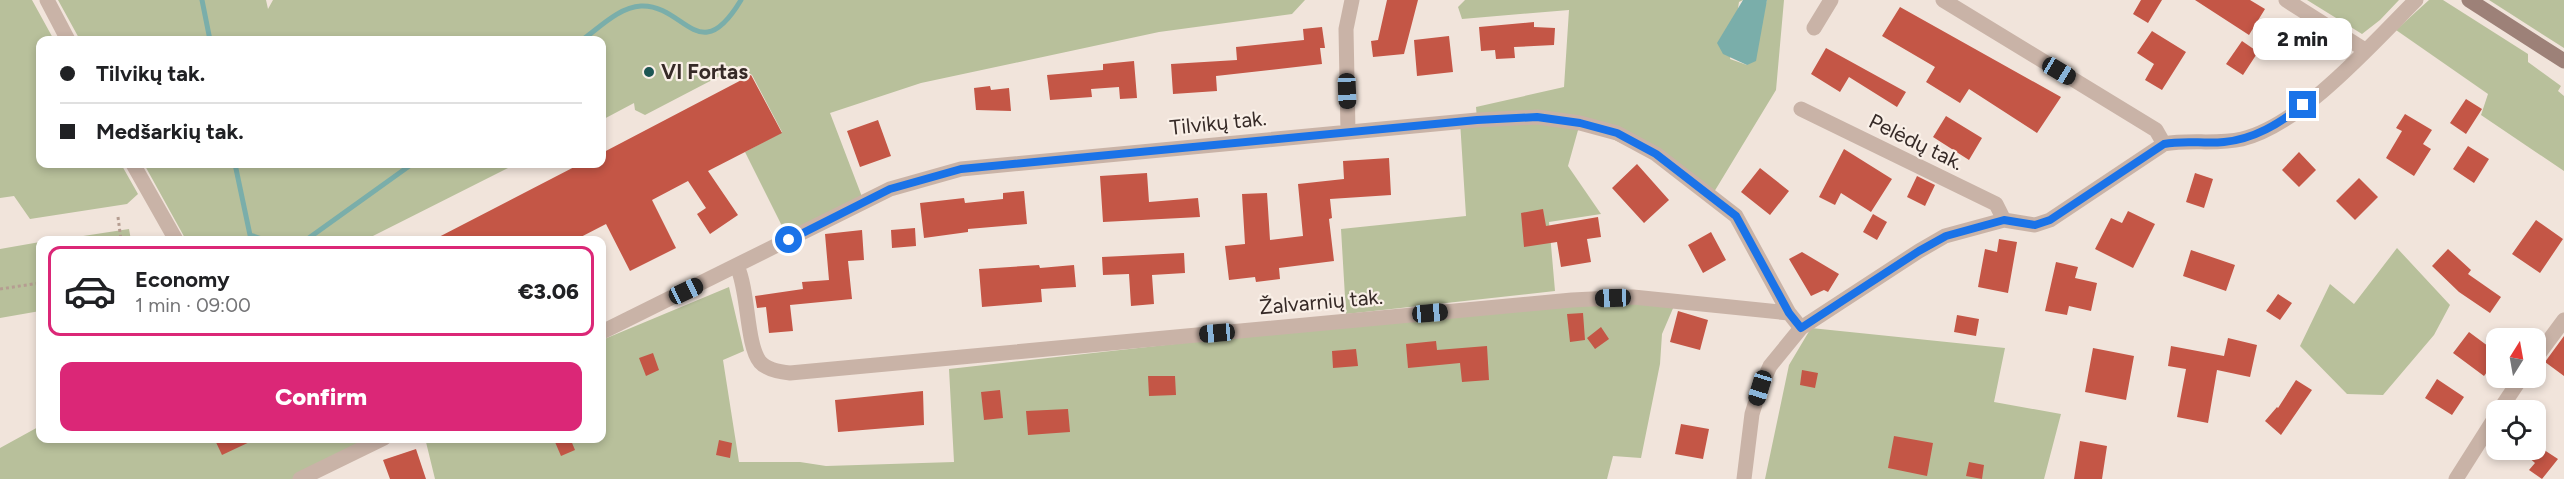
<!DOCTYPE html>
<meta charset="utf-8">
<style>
:root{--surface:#fff;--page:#f2f2f2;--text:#202124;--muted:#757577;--line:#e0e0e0;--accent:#db2777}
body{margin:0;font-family:Figtree,sans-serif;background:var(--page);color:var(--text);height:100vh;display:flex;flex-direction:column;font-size:22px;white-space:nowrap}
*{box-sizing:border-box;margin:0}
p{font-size:20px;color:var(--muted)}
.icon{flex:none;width:33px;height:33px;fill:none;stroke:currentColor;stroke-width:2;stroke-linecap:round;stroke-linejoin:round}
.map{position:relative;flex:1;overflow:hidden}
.drawer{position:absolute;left:36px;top:236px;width:570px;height:207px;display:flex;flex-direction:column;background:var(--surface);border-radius:12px;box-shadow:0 3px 9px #0003}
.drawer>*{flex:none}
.hud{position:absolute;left:36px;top:36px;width:570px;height:132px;border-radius:12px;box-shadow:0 3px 9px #0003;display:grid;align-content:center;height:132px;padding:0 24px;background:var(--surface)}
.needle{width:39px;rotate:11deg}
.tools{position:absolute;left:2486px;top:328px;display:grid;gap:12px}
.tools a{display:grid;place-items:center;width:60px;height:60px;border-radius:12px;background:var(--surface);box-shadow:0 3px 9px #0003;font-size:30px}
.end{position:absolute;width:27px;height:27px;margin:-14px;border:8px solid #1a73e8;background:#fff;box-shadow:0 0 0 3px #fff}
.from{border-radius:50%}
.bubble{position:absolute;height:42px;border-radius:12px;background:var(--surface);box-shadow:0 3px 9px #0003;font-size:20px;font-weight:800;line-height:42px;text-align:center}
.car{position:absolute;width:18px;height:36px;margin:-18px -9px;border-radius:8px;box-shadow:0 0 4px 2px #0007;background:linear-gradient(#222 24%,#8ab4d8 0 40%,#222 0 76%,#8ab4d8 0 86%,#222 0)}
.hud b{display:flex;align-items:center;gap:21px;height:57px;font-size:22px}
.hud b+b{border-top:2px solid var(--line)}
.hud i{width:15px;height:15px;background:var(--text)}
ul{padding:10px 0 0;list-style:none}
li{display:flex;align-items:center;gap:18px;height:90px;margin:0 12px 9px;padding:0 12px;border:3px solid transparent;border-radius:12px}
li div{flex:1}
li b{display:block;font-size:22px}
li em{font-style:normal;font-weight:800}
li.selected{border-color:var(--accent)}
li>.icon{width:54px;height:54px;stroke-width:1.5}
.action{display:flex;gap:12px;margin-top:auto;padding:12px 24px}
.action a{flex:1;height:69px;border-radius:12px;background:var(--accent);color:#fff;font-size:24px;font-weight:800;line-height:69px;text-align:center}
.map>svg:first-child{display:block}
.green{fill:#b8c09b}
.water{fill:#7aaeaa}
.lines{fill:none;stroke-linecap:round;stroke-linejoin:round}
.stream{stroke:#7aaeaa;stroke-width:5}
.building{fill:#c45646}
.path{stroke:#b59d91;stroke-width:3;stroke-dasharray:3 3;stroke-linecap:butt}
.minor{stroke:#c9b3a7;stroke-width:15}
.secondary{stroke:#9d8178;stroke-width:15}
.route{stroke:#1a73e8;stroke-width:8}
.poi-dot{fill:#1d5654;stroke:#f9efe7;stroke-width:2}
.labels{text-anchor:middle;stroke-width:4.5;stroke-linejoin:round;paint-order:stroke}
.poi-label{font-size:21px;font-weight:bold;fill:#362a27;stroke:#f9efe7;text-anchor:start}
.street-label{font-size:21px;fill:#362a27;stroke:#f9efe7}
</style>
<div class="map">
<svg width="2564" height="479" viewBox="0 0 2564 479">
<rect width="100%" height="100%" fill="#f1e4db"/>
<!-- green -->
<path class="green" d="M0,0H32L54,40H40V164H121L138,194L127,204L30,219L14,196L0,198Z
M58,0H266L268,9L273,0H1305L1292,14L1159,32L921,83L830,113L864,202L789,240L745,152L782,132L752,75L739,66L645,115L635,110L634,103L602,120V40H80Z
M1465,0H1743L1739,2L1730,59L1747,65L1767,0H1784L1776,90L1711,197L1672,168L1580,123L1568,166L1601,214L1549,222L1555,291L1346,314L1341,229L1466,216L1460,121L1477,120L1476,107L1564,87L1569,10L1462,19L1458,7Z
M2307,0H2399L2380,20L2362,34Z
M2429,0H2443L2528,54V62L2561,86L2558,91L2564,96V171L2481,115L2488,94L2396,30Z
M2489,0H2564V48Z
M144,164H516L365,240H186Z
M129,229L131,240H57Z
M40,242V311L0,318V249Z
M2397,248L2450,305L2434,335L2383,395L2347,394L2300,346L2330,284L2354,304Z
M729,287L744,351L723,360L739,462H800L826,466L954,462L949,369L1572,300L1674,306L1662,334L1660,364L1641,458L1613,456L1607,479H435L425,438H602V340Z
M1811,328L2005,348L1994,402L2061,414L2044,479H1765L1789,365Z
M40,426V438H384L305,479H0V448Z"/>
<!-- water -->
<path class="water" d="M1743,0H1767L1756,61L1747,65L1723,54L1717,43Z"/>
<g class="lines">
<!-- stream -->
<path class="stream" d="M202,0L210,40
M582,40C599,28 619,7 641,6C685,4 699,70 741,0
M235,164L250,235L265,240
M306,240L412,164"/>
</g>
<!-- building -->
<path class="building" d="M1387,0H1418L1404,54L1373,57L1371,41L1378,40Z
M2141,0H2162L2148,23L2133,14Z
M2195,0H2250L2265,9L2249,35Z
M1900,7L2061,97L2037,133L1969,89L1960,103L1926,82L1935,67L1882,36Z
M1534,22V27L1555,28L1554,45L1514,47L1515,58L1496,59L1495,50L1481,51L1479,27Z
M1322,27L1325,48H1320L1322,64L1216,76L1217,91L1173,94L1171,64L1237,60L1236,47L1304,40L1303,29Z
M2152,31L2186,52L2162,90L2145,80L2154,64L2137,53Z
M1449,36L1453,72L1417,76L1414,40Z
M2242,41L2258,52L2243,75L2226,64Z
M1826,48L1906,92L1897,107L1849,77L1840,92L1811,74Z
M1134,61L1137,98L1120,99L1119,87L1091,89L1092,97L1050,100L1047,75L1103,70V64Z
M751,75L782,133L708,171L738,215L710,234L697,214L706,208L688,181L652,200L676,248L630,271L606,224L575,240H433L580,164H602V153Z
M990,86L991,90L1009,88L1011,111L976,110L974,88Z
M2466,99L2482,109L2466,134L2450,123Z
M2405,114L2432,130L2423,144L2431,149L2414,176L2386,158L2402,131L2396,128Z
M1946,116L1982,138L1969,160L1933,137Z
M878,120L891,156L860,167L847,131Z
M2468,146L2489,159L2474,183L2453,169Z
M1844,149L1892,179L1871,212L1841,193L1835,205L1819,197Z
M2299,152L2316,170L2299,187L2282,170Z
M1389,158L1391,195L1330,199L1332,218L1329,219L1334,261L1279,268L1280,279L1256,282L1255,277L1229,280L1225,246L1245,244L1242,194L1267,193L1270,240L1303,236L1298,184L1344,179L1343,161Z
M1637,164L1669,200L1644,223L1612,188Z
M1760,168L1789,191L1770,215L1741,192Z
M1147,173L1149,202L1198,198L1200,217L1103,222L1100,176Z
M2195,173L2213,179L2204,208L2186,202Z
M1917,176L1935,185L1925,206L1907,197Z
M2359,178L2378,197L2355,220L2336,201Z
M1024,191L1027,224L968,229V232L924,238L920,203L964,198L965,203L1003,199V193Z
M1543,209L1546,226L1598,217L1601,237L1587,239L1591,262L1561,267L1557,242L1524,247L1521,213Z
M2128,211L2155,224L2133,268L2095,249L2111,218L2122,223Z
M1873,214L1887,222L1877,240L1863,232Z
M2536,220L2563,239L2540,273L2512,254Z
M915,228L916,246L892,248L891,230Z
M862,230L864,260L848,261L852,299L790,305L793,331L769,333L766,307L757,308L755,296L803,289L802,282L829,280L825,234Z
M1711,232L1726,260L1703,273L1688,245Z
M1999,239L2017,242L2008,293L1978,287L1985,249L1997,252Z
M2448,249L2471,270L2468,274L2501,297L2490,313L2459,292L2432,266Z
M2191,250L2235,265L2226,291L2183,276Z
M1802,252L1839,274L1828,292L1824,290L1811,296L1789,259Z
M1184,253L1185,273L1152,275L1154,304L1131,306L1129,274L1103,275L1102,257Z
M2056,262L2078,267L2075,278L2097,283L2091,311L2069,306L2067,315L2045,311Z
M1039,265L1040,268L1074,265L1076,287L1041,289L1042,302L982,307L979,269Z
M2278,294L2292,303L2280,320L2266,311Z
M1678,311L1708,320L1700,350L1670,342Z
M1583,313L1585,340L1570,342L1567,314Z
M1957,315L1979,319L1976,336L1954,332Z
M1601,327L1609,339L1595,349L1587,338Z
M2469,332L2496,352V360L2484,376L2453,353Z
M2564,336V376L2545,362Z
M2228,338L2257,345L2250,377L2217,370L2208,423L2177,417L2186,369L2168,366L2171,346L2224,356Z
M1436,341L1437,350L1487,346L1489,380L1462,382L1460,363L1408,368L1406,344Z
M2093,348L2134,356L2126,400L2085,392Z
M1356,349L1358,366L1333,368L1332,351Z
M653,353L659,370L646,376L639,358Z
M1802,370L1818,373L1815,388L1800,385Z
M1148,376H1175L1176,395L1149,396Z
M2437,379L2464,397L2452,415L2425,398Z
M2296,380L2312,390L2281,435L2265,421L2277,407L2278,408Z
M1000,390L1003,418L984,420L981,392Z
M923,391L924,425L838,432L835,400Z
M1068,409L1070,432L1028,435L1026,411Z
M1681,424L1709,429L1703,459L1675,454Z
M1894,436L1933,443L1927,476L1888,468Z
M214,438H258L222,455Z
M566,438H570L575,450L561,456L555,442Z
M719,440L732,443L730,458L716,455Z
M2080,441L2107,446L2102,479H2074Z
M2535,444L2558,459L2542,479L2529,470L2535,463L2526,455L2530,450H2535Z
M416,449L426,479H390L383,460Z
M1969,462L1984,465L1982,479L1966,476Z"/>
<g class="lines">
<!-- path -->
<path class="path" d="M118,217L121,240
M0,289L40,283"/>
<!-- minor -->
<path class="minor" d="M47,0L68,40
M1943,0L2156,130L2164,144
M2286,0L2365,50
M1814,28L1831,0
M1801,109L1996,204L2004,220
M1348,132L1346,29L1352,0
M133,164L176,240
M737,266C749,292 746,344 760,362C767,370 780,372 790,373L1572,300L1633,297L1789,313L1801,328
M602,332L890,189L961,169L1477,120L1537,117L1580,123L1617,133L1656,154L1736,216L1789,313
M2535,359L2564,320
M2499,411L2521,378
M300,479L384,438
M1744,479L1752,414L1760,388L1770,366L1801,328L1919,251L1945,236L2004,220L2035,225L2050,220L2164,144C2190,139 2216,145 2242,139C2301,125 2373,43 2416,0
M2456,479L2496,416"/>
<!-- secondary -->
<path class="secondary" d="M2469,0L2564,61"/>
</g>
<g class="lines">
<!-- route -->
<path class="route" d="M789,240L890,189L961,169L1477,120L1537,117L1580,123L1617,133L1656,154L1736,216L1789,313L1801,328L1919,251L1946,236L2004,220L2035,225L2050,220L2164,144C2184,140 2204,144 2224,142C2254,139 2279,124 2303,105"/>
</g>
<!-- markers -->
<circle class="poi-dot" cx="649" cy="72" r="6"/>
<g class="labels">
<!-- poi labels -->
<g class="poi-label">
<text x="661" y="79">VI Fortas</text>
</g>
<!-- street labels -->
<g class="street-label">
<text transform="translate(1218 123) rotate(-6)" y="7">Tilvikų tak.</text>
<text transform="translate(1916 142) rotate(26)" y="7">Pelėdų tak.</text>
<text transform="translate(1321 302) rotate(-5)" y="7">Žalvarnių tak.</text>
</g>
</g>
</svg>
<div class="tools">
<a><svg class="needle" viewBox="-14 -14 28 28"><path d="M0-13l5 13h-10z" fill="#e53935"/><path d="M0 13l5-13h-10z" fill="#757577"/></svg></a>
<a><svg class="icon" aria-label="locate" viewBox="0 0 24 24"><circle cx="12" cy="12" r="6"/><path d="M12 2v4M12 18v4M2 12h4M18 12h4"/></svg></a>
</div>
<i class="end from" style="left:789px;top:240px"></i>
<i class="end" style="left:2303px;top:105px"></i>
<div class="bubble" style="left:2253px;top:18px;width:99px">2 min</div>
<i class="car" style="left:2059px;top:71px;rotate:121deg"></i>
<i class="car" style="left:1347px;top:91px;rotate:178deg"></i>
<i class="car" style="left:686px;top:291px;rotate:65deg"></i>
<i class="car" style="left:1613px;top:298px;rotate:268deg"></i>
<i class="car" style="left:1430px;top:313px;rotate:85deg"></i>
<i class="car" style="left:1217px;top:333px;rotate:265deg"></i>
<i class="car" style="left:1760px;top:388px;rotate:197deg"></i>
<div class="hud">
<b><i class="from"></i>Tilvikų tak.</b>
<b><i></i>Medšarkių tak.</b>
</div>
<section class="drawer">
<ul>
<li class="selected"><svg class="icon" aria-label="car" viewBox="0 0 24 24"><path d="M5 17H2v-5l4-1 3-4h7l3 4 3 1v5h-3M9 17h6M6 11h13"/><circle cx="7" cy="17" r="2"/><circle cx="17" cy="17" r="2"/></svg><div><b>Economy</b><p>1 min · 09:00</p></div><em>€3.06</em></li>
</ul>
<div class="action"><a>Confirm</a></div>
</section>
</div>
